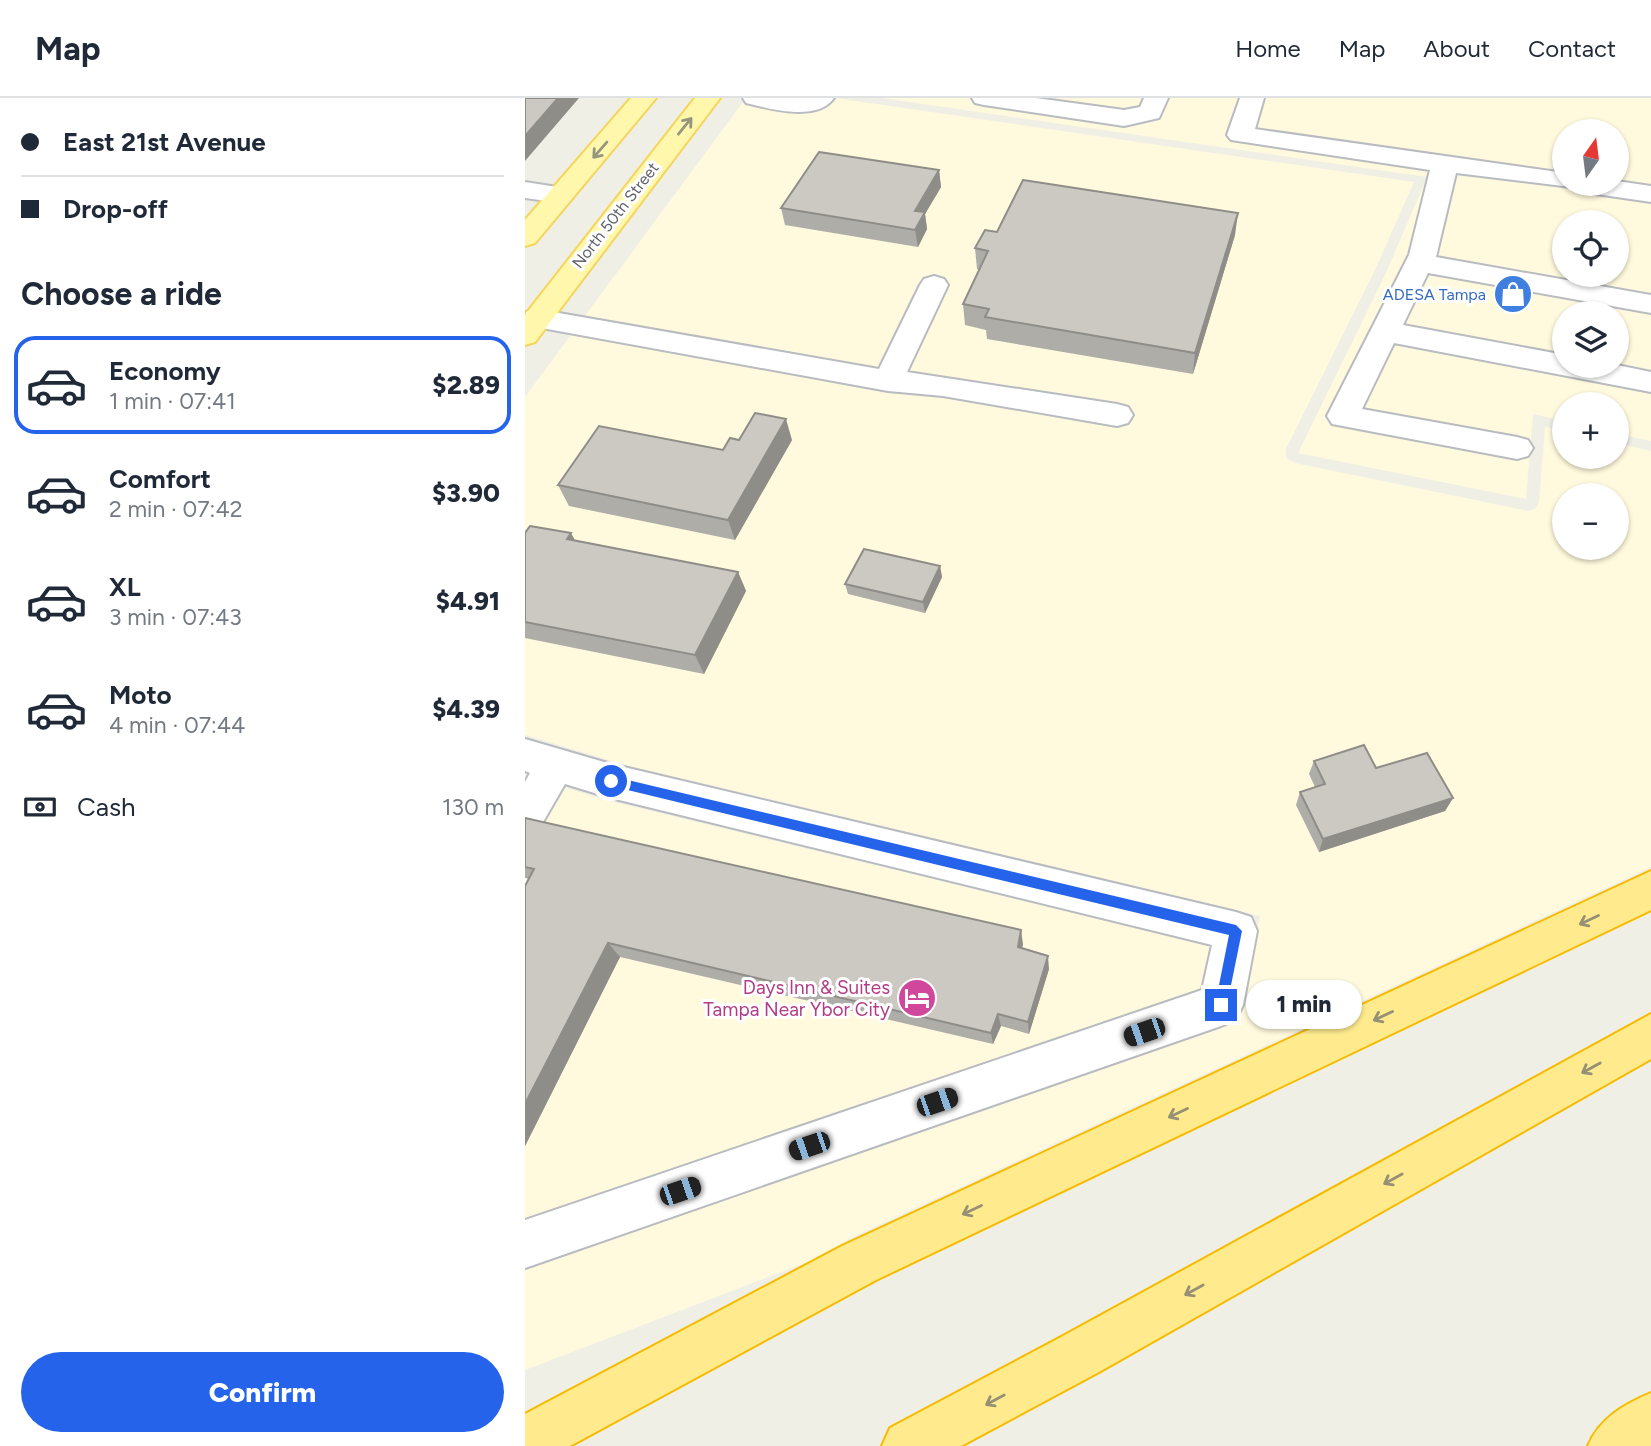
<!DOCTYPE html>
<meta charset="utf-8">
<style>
:root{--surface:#fff;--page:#f2f2f3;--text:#1f2937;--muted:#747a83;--line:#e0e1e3;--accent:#2563eb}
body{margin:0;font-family:Figtree,sans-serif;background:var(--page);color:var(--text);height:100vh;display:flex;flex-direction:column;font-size:26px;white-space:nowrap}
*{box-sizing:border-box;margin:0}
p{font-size:23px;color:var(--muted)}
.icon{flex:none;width:38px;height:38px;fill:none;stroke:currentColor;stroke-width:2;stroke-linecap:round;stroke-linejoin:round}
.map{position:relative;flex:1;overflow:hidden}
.side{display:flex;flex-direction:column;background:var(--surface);width:525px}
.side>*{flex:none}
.guide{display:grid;align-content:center;height:154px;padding:0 21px;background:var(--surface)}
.needle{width:46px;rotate:14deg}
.buttons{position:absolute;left:1027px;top:21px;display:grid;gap:14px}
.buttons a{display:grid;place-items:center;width:77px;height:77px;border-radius:50%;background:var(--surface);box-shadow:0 2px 5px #0004;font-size:35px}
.end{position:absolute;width:32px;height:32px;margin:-16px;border:9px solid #2563eb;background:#fff;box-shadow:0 0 0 4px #fff}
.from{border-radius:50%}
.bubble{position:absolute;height:49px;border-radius:24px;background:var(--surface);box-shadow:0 2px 5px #0004;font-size:23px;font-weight:800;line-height:49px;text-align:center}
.car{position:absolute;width:21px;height:42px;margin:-21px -10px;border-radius:9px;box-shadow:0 0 5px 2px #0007;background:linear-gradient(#222 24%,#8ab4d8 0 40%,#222 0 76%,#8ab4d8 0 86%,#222 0)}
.guide b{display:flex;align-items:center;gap:24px;height:66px;font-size:26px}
.guide b+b{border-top:2px solid var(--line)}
.guide i{width:18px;height:18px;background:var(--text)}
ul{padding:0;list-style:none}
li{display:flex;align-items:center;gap:21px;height:98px;margin:0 14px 10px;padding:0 7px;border:4px solid transparent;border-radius:21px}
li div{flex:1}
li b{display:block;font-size:26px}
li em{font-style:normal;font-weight:800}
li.active{border-color:var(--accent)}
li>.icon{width:63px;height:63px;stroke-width:1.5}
h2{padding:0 21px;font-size:32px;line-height:84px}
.pay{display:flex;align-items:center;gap:18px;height:77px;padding:0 21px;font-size:26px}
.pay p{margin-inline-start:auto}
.primary-button{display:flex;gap:14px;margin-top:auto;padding:14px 21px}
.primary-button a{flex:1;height:80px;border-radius:42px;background:var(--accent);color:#fff;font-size:28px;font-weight:800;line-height:80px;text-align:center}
header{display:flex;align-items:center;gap:42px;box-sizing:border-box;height:98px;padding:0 35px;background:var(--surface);border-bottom:2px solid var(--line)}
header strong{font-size:33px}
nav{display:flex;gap:38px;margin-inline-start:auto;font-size:24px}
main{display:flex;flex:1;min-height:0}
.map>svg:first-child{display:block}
.commercial{fill:#fff9dd;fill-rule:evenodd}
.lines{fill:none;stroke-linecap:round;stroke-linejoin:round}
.minor-casing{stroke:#b8bbc0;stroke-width:4}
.major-casing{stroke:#f5d55b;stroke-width:4}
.highway-casing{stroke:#f6bb00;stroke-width:4}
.minor{fill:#fff;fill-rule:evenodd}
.major{fill:#fff8ac;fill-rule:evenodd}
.highway{fill:#ffeb8e;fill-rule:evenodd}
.wall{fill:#afada8}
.shaded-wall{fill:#8f8d88}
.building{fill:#ccc9c3;stroke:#8f8d88;stroke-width:2}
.oneway{stroke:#96967f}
.oneway2{stroke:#969175}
.route{fill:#2563eb}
.labels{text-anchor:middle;stroke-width:6;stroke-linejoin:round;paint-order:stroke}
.far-street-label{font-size:16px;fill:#5e6167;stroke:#fff}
.far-shop-label{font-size:16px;fill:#366cbe;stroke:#fff;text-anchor:end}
.hotel-label{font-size:19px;fill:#b23c85;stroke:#fff;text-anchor:end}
</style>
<header>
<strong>Map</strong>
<nav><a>Home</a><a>Map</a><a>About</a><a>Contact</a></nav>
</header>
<main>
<section class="side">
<div class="guide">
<b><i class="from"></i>East 21st Avenue</b>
<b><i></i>Drop-off</b>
</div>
<h2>Choose a ride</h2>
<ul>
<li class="active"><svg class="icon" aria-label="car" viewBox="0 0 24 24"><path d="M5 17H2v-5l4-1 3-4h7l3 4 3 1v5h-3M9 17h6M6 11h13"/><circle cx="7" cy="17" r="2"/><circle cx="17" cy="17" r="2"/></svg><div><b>Economy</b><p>1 min · 07:41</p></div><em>$2.89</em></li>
<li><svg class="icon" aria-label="car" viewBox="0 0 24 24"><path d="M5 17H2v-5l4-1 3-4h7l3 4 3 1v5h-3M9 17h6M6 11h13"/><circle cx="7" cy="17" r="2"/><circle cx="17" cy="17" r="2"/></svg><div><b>Comfort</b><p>2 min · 07:42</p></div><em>$3.90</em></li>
<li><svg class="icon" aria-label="car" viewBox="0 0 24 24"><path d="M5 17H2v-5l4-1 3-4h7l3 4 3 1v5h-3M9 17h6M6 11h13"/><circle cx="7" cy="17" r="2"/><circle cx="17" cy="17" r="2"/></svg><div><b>XL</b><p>3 min · 07:43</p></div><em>$4.91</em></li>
<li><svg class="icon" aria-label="car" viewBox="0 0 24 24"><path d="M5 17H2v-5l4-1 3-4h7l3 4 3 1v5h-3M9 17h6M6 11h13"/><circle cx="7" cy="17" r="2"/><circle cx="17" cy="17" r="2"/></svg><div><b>Moto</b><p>4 min · 07:44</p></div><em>$4.39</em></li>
</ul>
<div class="pay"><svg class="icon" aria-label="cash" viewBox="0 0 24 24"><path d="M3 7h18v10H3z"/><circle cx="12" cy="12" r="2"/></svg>Cash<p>130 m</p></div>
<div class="primary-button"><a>Confirm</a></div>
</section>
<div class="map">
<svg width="1126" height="1348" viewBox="0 0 1126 1348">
<rect width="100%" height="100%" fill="#f0efe6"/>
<!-- commercial -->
<path class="commercial" d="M221,0H310L889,84L850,172L761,351V360L770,365L1004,413L1011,410L1014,404L1020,329L1039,333L1040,359H1092V345L1126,353V769L328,1139L283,1164L0,1272V677L77,701L726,858L735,818L97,666L0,637V299ZM1040,397H1092V450H1040Z
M357,0H1126V343L1092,336V306H1040L1039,323L1008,316L1001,401L773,355L861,175L902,79ZM1040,33H1092V86H1040ZM1040,124H1092V177H1040ZM1040,215H1092V268H1040Z"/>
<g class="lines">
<defs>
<path id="minor" d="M218,0H309C293,24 245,11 221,5Z
M447,0H511L599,12L615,9L619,0H643L634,20L599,28L459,7L450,5Z
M715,0H739L730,31L1040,75V86H1092V83L1126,88V104L1057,94L1046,89L931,75L911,159L1126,197V215L903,175L878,227L1040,257V268L1092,267L1126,274V294L869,245L837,311L992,339L1003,342L1008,350L1003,358L992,361L807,326L802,318L884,157L905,72L706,42L702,37Z
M0,84L45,91L49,97L45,103L36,105L0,100Z
M409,178L419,181L423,187L382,274L592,306L603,309L608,317L603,325L592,328L418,298L363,293L0,227L1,214L11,211L354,271L395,187L399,181Z
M0,641L86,666L711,814L726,819L732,833L718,907L711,922L696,928L0,1170V1122L677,892L687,847L86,700L40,686L14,731L0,736V684L5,675L0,673Z
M0,762L15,767L21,780L14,794L0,799Z"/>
<path id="major" d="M106,0H131L10,145L0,148V122Z
M170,0H195L10,244L0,247V217Z"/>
<path id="highway" d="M1126,773V812L351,1182L45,1348H0V1316L317,1148Z
M1126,916V961L574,1274L436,1348H357L365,1330L538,1238Z
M1126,1295V1348H1063C1074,1321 1099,1306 1126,1295Z"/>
</defs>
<!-- minor casing -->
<use href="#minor" class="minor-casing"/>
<!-- major casing -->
<use href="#major" class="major-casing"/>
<!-- highway casing -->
<use href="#highway" class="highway-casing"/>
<!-- minor -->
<use href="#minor" class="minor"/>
<!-- major -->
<use href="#major" class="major"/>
<!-- highway -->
<use href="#highway" class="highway"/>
</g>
<!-- wall -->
<path class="wall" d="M414,72L416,89L400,116L402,131L393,149L260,127L256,110Z
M710,137L668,276L462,241L461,232L440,227L438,206L454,172L452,171L450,150Z
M267,342L210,442L44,408L33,387L198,352Z
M0,435L50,442L213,474L221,493L179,576L0,540Z
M415,468L417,479L400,515L323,496L320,486Z
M789,663L851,670L928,700L920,713L794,754L771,707L775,694L790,689L784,676Z
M0,720L498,846L497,850L524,871L504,936L476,928L468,946L95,859L0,1048V788L4,781L0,780Z"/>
<!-- shaded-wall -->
<path class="shaded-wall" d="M33,0H54L0,63V38Z
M414,72L416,89L400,116L402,131L393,149L390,132V113Z
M713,115L710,137L668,276L670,255Z
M261,321L267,342L210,442L203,422Z
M46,435L57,455L42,441Z
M415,468L417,479L400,515L398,504Z
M213,474L221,493L179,576L170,557Z
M928,700L920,713L794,754L798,741Z
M496,832L498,846L494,863L493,849Z
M83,845L95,859L0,1048V1006Z
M523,858L524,871L504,936L503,924Z
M473,916L476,928L468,946L466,935Z"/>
<!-- building -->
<path class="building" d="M0,0H33L0,38Z
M294,54L414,72L390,113L400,114L390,132L256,110Z
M498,82L713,115L670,255L460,219L464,211L438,206L463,153L450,150L460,132L472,134Z
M230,315L261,321L203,422L33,387L74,328L198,352L205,340L214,342Z
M5,428L46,435L42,441L213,474L170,557L0,524V435Z
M339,451L415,468L398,504L320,486Z
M839,647L851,670L902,655L928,700L798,741L775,694L800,686L789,663Z
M0,720L496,832L493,849L523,858L503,924L473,916L466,935L83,845L0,1006V788L9,771L0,769Z"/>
<!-- one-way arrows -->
<defs><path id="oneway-shaft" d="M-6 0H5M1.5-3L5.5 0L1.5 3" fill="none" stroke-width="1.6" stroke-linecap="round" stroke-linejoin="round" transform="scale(1.75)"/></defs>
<g class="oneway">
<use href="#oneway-shaft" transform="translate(160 28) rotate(-51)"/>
<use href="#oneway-shaft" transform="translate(75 52) rotate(131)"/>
</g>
<g class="oneway2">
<use href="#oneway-shaft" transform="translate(1064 822) rotate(155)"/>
<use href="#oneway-shaft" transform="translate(858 918) rotate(155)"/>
<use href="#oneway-shaft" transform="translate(1066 970) rotate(151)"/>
<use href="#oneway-shaft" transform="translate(653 1015) rotate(155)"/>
<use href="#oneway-shaft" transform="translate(868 1081) rotate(151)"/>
<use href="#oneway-shaft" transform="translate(447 1112) rotate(155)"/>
<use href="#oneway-shaft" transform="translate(669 1192) rotate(151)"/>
<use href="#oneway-shaft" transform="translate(470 1302) rotate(152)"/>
</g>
<!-- route -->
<path class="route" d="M86,678L711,827L717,833L702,907L696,913L690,907L704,837L86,688L81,683Z"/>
<!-- icons -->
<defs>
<symbol id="shop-disc" viewBox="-11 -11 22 22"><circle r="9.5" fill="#3f7fe0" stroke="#fff"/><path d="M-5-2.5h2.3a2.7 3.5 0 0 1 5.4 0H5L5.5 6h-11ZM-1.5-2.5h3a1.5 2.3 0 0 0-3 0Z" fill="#fff"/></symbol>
<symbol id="hotel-disc" viewBox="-11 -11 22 22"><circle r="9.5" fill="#d1479c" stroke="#fff"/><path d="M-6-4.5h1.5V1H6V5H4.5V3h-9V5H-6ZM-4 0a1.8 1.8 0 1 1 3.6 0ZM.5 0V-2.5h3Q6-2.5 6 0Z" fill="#fff"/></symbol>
</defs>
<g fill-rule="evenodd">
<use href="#shop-disc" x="966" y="174" width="44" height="44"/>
<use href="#hotel-disc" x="370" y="878" width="44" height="44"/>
</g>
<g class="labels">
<!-- far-street labels -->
<g class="far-street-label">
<text transform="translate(90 117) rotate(-52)" y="6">North 50th Street</text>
</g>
<!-- far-shop labels -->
<g class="far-shop-label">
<text x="961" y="202">ADESA Tampa</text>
</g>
<!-- hotel labels -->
<g class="hotel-label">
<text x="365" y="896">Days Inn &amp; Suites<tspan x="365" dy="22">Tampa Near Ybor City</tspan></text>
</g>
</g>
</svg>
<div class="buttons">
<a><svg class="needle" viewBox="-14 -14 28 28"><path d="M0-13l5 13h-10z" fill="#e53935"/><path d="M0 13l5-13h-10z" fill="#747a83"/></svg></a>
<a><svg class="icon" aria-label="locate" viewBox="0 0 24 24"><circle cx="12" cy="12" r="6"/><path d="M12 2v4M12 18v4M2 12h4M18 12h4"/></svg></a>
<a><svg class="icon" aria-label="layers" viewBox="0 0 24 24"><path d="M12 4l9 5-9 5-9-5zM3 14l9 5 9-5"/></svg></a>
<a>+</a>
<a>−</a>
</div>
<i class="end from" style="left:86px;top:683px"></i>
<i class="end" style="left:696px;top:907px"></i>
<div class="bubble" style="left:721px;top:882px;width:116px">1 min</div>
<i class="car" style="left:619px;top:934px;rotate:251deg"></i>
<i class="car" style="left:412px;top:1004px;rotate:71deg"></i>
<i class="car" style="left:284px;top:1048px;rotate:251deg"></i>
<i class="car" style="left:155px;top:1093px;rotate:71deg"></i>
</div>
</main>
